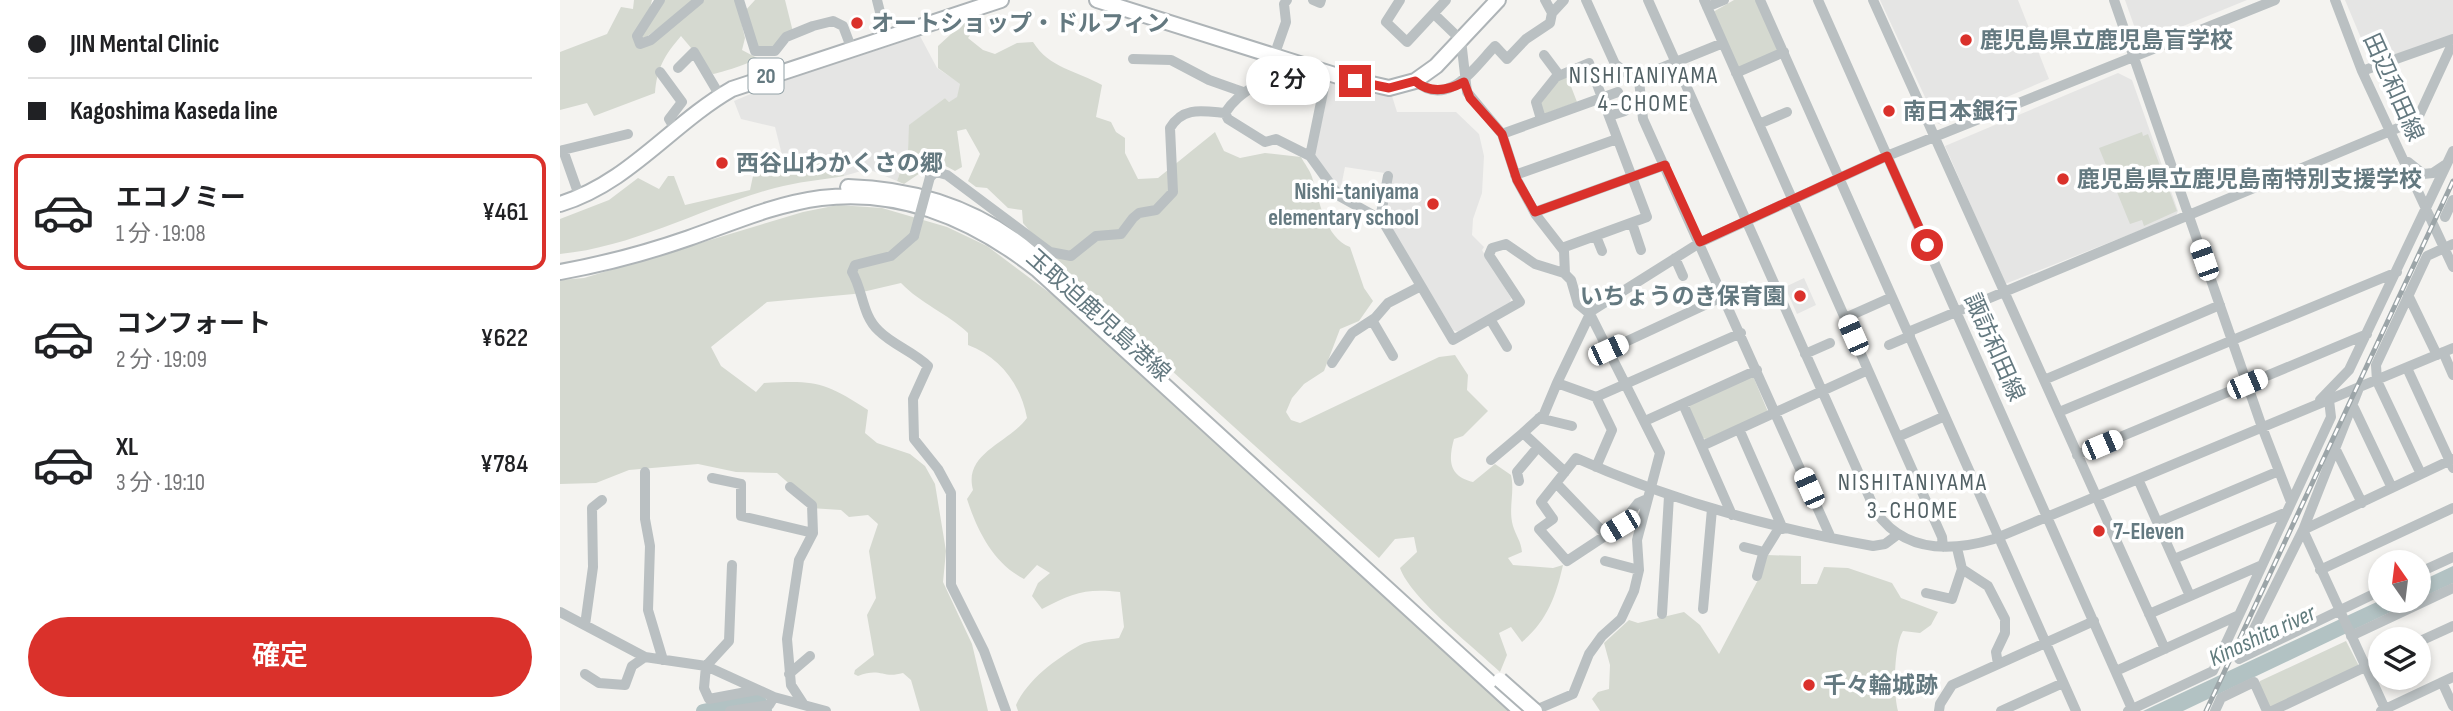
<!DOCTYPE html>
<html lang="ja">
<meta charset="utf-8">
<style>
:root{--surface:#fff;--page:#f2f2f2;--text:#202124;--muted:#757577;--line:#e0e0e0;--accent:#da312b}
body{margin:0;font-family:"Sofia Sans Condensed","Noto Sans JP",sans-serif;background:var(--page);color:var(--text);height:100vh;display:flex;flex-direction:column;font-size:26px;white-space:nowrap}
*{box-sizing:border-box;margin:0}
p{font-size:23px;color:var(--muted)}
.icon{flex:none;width:38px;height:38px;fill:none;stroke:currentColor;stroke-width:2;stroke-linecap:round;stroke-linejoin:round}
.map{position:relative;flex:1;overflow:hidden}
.drawer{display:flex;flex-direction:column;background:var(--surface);width:560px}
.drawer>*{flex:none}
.banner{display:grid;align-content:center;height:154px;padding:0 28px;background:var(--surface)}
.needle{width:46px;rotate:346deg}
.fabs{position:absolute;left:1808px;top:550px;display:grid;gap:14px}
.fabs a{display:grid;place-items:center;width:63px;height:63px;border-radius:50%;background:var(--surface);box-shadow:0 4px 10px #0003;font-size:35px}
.end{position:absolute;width:32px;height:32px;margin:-16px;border:9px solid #da312b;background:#fff;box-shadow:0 0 0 4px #fff}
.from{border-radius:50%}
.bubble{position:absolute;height:49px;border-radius:24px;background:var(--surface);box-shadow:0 4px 10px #0003;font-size:23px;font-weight:600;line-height:49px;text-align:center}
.car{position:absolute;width:21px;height:42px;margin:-21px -10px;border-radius:9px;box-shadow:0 0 5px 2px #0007;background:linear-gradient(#fff 24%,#345 0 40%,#fff 0 76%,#345 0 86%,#fff 0)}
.banner b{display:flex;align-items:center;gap:24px;height:66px;font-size:26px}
.banner b+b{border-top:2px solid var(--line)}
.banner i{width:18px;height:18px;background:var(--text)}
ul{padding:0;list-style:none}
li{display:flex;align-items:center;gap:21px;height:116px;margin:0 14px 10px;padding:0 14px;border:4px solid transparent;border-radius:14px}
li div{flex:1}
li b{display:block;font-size:26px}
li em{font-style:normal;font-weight:600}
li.selected{border-color:var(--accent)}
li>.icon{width:63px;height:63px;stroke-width:1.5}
.button{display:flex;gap:14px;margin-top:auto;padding:14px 28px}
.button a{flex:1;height:80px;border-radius:42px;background:var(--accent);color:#fff;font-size:28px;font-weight:600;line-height:80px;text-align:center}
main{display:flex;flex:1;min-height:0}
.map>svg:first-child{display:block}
.built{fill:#e5e5e4}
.green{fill:#d5d9d0}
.water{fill:#b2c2c3}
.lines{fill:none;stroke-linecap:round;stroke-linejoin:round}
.river{stroke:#b2c2c3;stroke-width:14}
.major-casing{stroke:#aeb4b7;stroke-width:18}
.minor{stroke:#bac0c2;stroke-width:10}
.major{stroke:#fff;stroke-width:14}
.rail-casing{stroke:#9ca5a8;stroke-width:5}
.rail{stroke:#fff;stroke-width:2.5;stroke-dasharray:8;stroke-linecap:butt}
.major-bridge-casing{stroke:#aeb4b7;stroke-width:18;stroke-linecap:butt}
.minor-bridge{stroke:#bac0c2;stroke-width:10}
.major-bridge{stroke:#fff;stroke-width:14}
.route{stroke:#da312b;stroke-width:9}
.poi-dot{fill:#da312b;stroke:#fff;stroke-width:2.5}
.labels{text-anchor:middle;stroke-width:7;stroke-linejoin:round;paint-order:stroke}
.shield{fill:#fff;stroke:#92a1a6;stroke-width:2}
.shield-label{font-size:21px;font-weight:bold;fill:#647980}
.poi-label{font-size:23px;font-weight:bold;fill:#647980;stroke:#fff;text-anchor:start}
.street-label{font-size:23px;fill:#647980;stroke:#fff}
.neighbourhood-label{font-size:24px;letter-spacing:2px;fill:#526165;stroke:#fff}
.water-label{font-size:24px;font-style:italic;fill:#607b7d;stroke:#fff}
</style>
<main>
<section class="drawer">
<div class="banner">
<b><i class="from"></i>JIN Mental Clinic</b>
<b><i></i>Kagoshima Kaseda line</b>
</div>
<ul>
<li class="selected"><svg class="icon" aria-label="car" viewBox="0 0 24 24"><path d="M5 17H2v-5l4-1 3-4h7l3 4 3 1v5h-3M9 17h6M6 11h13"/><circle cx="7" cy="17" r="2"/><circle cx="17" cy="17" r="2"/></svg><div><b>エコノミー</b><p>1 分 · 19:08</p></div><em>¥461</em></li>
<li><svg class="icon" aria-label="car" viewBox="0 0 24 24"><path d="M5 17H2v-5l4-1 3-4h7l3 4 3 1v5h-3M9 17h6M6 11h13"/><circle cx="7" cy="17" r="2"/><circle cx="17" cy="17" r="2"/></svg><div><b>コンフォート</b><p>2 分 · 19:09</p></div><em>¥622</em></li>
<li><svg class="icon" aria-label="car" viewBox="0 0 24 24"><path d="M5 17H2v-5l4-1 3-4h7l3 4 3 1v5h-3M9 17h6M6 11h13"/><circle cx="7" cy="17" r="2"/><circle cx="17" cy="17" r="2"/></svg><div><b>XL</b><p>3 分 · 19:10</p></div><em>¥784</em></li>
</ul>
<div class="button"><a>確定</a></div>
</section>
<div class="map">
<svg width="1893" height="711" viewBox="0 0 1893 711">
<rect width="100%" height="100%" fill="#f4f3f0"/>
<!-- built -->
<path class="built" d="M1320,0H1458L1489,79L1381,125L1377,123Z
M1565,0H1687L1589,40L1577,34Z
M1785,0H1893V36L1811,62Z
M360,36L377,68L401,84L397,98L389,102L385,98L350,125L348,150L337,181L308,169L284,176L277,158L225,167L215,127L181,119L174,101L214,84Z
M1558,73L1572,80L1618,211L1616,216L1445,284L1385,146Z
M770,82L808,94L832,96L837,112H896L919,134L924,156L922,193L913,219L912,235L924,247L922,250L951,298L950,303L899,332L893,330L823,215L831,174L785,167L780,192L755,154Z
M1244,278L1256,305L1237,314L1225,287Z"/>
<!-- green -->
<path class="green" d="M74,0H92L89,12L77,31L82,47L142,0H176L185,38L182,50L197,58C192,63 160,73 153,74L121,36C104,56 97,68 95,93L34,116L27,103L0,110V52L47,34L61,7L73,9Z
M101,0H136L81,41L85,24Z
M195,0H225L233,32L218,47L196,49L184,12Z
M1174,0H1197L1218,48L1217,52L1180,68L1177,66L1153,12Z
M403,23L417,25L408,38L423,50L435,54L457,43L473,42C489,68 517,71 542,85L536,117L551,122L556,132L565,138V153L578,179L598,178L655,132L664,151L680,158L705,153L741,157C744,163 750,170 752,177C759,199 765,238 790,247L804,288L813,301L799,321L780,329L764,371L744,384L732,398L726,412L731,420L740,423L879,357L895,355L908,375L907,390L928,411L903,436L894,439C888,461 889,476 913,482L935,464L951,475C955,492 948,509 953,526C956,536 961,541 962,552L948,558L953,565L993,568L1003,565C996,596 987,621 962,642L951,627L939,633L947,655L940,672C914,647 851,599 840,568L857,552L854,537L835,539L819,558L508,277L463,223L462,210L448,208L427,188L416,187L408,181L420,154L406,129L397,131L402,167L395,171L382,164L366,169L344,184L337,181L348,150L349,125L385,98L389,102L397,97L400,84L378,68V46Z
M1007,76L1017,102L984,114L980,104L999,79Z
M1582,132L1583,136L1588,134L1617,211L1584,226L1582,220L1570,224L1539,148Z
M278,158L284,176C261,180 237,182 215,188C143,207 75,247 0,254V219L49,200L78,178L99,189L108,176H114L125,205L190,190L193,176L245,162Z
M278,205L322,208L387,227L427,246L518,314L954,711H458L456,705C468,679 496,659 520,645C530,640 547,640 559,638L564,627L560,592C526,588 512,593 482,609L472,596L478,583L490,573L477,565L464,579C433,563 417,530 407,499L413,490C403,453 449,443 467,418C461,385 440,357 408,345V333C387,313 361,304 341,283L294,294L207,302L151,347L161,366L196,392L204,383C256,380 265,382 308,410L305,433L317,443L350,454L365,466L375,484L386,551L383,582L412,644L428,711H360L351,680L343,673C322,679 321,667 298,676L294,674L295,670L314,655L307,615L316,598L309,551L318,524L308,515L289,517L281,510L250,508L241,494L217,473L176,472L138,464L69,470L36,483L0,484V280L24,278L243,212Z
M1193,376L1208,412L1146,439L1142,438L1129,408L1130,404Z
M1207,555L1241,556V584H1257L1264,567L1288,568L1332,583L1341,598L1378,612L1371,625L1360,633L1343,631C1334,645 1333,694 1338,711H1040L1032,699L1038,692L1049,689L1050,665L1044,643L1069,620L1078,623L1124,612L1140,625L1159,654L1199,578Z
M1786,641L1799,666L1710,708L1698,685L1700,681Z"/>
<!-- water -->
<path class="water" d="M1893,566V583L1859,599V582Z
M1821,600H1856L1623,711H1583Z"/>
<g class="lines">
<!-- river -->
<path class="river" d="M143,711L198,699L205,711"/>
<defs>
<path id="major" d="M537,0L781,77L829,88L855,81L876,66L938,0
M288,187C356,189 420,210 472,254
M0,204C69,183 111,124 172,89L441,0
M0,272C44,264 86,253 129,238C172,223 215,204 261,198C342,188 416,221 478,270L961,711"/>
</defs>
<!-- major casing -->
<use href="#major" class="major-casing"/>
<!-- minor -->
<path class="minor" d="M100,0L77,36L80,44L91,40L139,0
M179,0L195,51H215L226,37L253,26L273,21L283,26L291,47
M317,0L326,36
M753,0L760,3L761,0
M840,0L826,22L847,42L886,0
M985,0L992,13L1004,0
M1026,0L1055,64L1074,79L1163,43
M1088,0L1316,512C1344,552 1390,552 1434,539L1893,348
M1144,0L1382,537L1383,547
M1200,0L1516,711
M1258,0L1573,711
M1313,0L1605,649
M1554,0L1702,427L1731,502
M1775,0L1802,71L1893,267
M1147,7L1164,0
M874,14L901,40L907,92L942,134L957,180L976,215L1004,251L1005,274
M984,55L999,75
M714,56L726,22L724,4L727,0
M573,59L611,60L649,80L683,92
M118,68L134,52L160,96
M1802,71L1893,39
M100,72L122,102L109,119L115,129
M767,73L750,156L779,196L822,220L893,340L960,302L929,255L932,248L946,244L975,264L1004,273L1011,280L1018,304L1030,314L997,383L1036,397L1052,430L1036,467
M1176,73L1224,52
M1079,80L1083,119L1271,538
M855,81C888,109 914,68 935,46L947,59L966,39L990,23L992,13
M694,87C710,88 728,97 744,100
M665,113L668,119L705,142L716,139L750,156
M1049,116L1065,111
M981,119L976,102L996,77L1029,63L1087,217L1002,248
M1199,124L1227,112
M942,134L1058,92
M1848,162L1863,174L1873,173L1885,165
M955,175L1057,139
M370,177L376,172L387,175L490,252L511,256L536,236L561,234L573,218L579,213L596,210L613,192L610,128C623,106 643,111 665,113C682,86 704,88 722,58
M20,198L3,150L68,134
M975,212L1105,165
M1885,217L1893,200
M820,219L828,176
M1072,223L1081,250
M354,236L331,256L295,265L292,272C303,290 302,316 319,331C333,345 354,352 368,366L353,399L354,439L378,469L391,493V585L424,651L446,711
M1036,236L1042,251
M1115,258L1123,276
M1848,295L1877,355
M1285,318L1332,297
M930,319L947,347
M812,320L833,356
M1348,332L1857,120L1893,42
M1329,345L1350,336
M1048,350L1164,296
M1883,352L1893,375
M1245,354L1270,343
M772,363L792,333L815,318L828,303L861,286
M1847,368L1893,468
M1484,380L1660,305
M997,383L984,414L963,433L1005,472
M1799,388L1743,530L1826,711
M1036,397L1181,333
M1760,400L1789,370L1893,151
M1123,404L1172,515
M1794,408L1832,488
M1499,412L1837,272
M979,418L1012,426
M1085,421L1197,370
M1179,429L1223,529
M1338,437L1385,416
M1142,446L1308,370
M1775,448L1802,503
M1517,455L1807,334
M931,460L963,433
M85,472V519L90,546L88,610L103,660
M1861,474L1817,381L1816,365L1867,256L1893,244
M152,478L181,484V516L253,533L239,560L227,639L231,685L244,705
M1578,479L1630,596
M959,481L957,472L978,447
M997,484L1046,535
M230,487L252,505L253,533
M1087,499L1078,503L1060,526L1007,561L979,529L993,519L981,502L1016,458C1112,501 1210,528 1313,546L1325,544L1337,535
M1598,522L1719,471
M1184,547L1204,552
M1397,548L1402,569L1428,586L1445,619V633L1436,652L1438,664
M1614,559L1727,512
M1045,561L1079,570
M172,565L169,641L146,666L144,688L149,699L197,690
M1760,570L1893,508
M1858,573L1893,557
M1197,576L1203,554L1219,528
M1366,593L1392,599L1402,569
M1143,609L1152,509
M0,612L85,657L146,666L214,697L266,711
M1102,614L1109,496
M1589,614L1702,565
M25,625L33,567L32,508L42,500
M1791,636L1893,588
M1858,642L1893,626
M1679,659L1743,530L1893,459
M1679,659L1820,591
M1556,671L1679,615
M25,674L39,683L65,685L72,666L85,657
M229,674L250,656
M1882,682L1893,706
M170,711L209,705L214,697
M973,711L1013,694L1029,654L1042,636L1061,619L1074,591L1079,570L1077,540L1100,453L1030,314L1033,310L1141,242L1327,156L1715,0
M1379,711L1380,704L1392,685L1534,621
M1441,711L1503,683
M1568,711L1653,671L1771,417L1769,400
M1655,711L1661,698L1694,682L1707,711
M1712,711L1820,660
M1821,711L1893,677"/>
<!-- major -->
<use href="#major" class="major"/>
<defs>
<path id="rail" d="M1646,711L1893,181"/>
</defs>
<!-- rail casing -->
<use href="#rail" class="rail-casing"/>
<!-- rail -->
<use href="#rail" class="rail"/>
<defs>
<path id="major-bridge" d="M940,680L975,711"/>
</defs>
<!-- major-bridge casing -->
<use href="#major-bridge" class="major-bridge-casing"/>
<!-- minor-bridge -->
<path class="minor-bridge" d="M354,236L370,177"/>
<!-- major-bridge -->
<use href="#major-bridge" class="major-bridge"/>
</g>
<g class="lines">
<!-- route -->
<path class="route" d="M795,81L829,88L855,81C870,94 887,91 904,82L910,98L942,134L957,180L975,212L1105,165L1140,242L1327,156L1367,245"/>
</g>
<!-- markers -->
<g class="poi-dot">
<circle cx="297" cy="23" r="7"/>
<circle cx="1406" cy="40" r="7"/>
<circle cx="1329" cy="111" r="7"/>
<circle cx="162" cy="163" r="7"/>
<circle cx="1503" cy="179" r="7"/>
<circle cx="873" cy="204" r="7"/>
<circle cx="1240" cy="296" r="7"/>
<circle cx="1539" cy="531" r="7"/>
<circle cx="1249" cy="685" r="7"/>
</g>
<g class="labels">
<!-- shield labels -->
<rect class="shield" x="188.5" y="58.5" width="35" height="35" rx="5"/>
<g class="shield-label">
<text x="206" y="83">20</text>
</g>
<!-- poi labels -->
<g class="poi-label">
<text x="311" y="31">オートショップ・ドルフィン</text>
<text x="1420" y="48">鹿児島県立鹿児島盲学校</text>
<text x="1343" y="119">南日本銀行</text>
<text x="176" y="171">西谷山わかくさの郷</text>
<text x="1517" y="187">鹿児島県立鹿児島南特別支援学校</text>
<text x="859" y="199" text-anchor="end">Nishi-taniyama<tspan x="859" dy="26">elementary school</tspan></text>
<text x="1226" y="304" text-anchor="end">いちょうのき保育園</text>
<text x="1553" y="539">7-Eleven</text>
<text x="1263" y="693">千々輪城跡</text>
</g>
<!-- street labels -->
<g class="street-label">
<text transform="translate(1834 87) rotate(66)" y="8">田辺和田線</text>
<text transform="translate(539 315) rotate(42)" y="8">玉取迫鹿児島港線</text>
<text transform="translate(1435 347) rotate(66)" y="8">諏訪和田線</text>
</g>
<!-- neighbourhood labels -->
<g class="neighbourhood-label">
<text x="1084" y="83">NISHITANIYAMA<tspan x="1084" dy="28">4-CHOME</tspan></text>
<text x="1353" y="490">NISHITANIYAMA<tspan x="1353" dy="28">3-CHOME</tspan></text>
</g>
<!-- water labels -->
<g class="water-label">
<text transform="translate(1702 635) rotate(-25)" y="8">Kinoshita river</text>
</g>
</g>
</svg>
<div class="fabs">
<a><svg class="needle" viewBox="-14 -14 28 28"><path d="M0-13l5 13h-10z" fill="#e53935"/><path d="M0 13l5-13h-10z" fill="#757577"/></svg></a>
<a><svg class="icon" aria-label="layers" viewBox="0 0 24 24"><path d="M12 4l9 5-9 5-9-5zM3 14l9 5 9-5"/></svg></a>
</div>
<i class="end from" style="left:1367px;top:245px"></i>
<i class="end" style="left:795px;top:81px"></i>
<div class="bubble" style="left:686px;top:56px;width:84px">2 分</div>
<i class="car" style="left:1644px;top:260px;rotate:341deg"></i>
<i class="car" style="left:1293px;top:335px;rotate:336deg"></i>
<i class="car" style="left:1048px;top:350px;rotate:65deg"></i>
<i class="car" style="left:1687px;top:384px;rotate:67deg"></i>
<i class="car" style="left:1542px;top:445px;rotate:67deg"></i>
<i class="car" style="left:1249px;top:488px;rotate:336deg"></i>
<i class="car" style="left:1060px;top:526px;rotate:239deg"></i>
</div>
</main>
